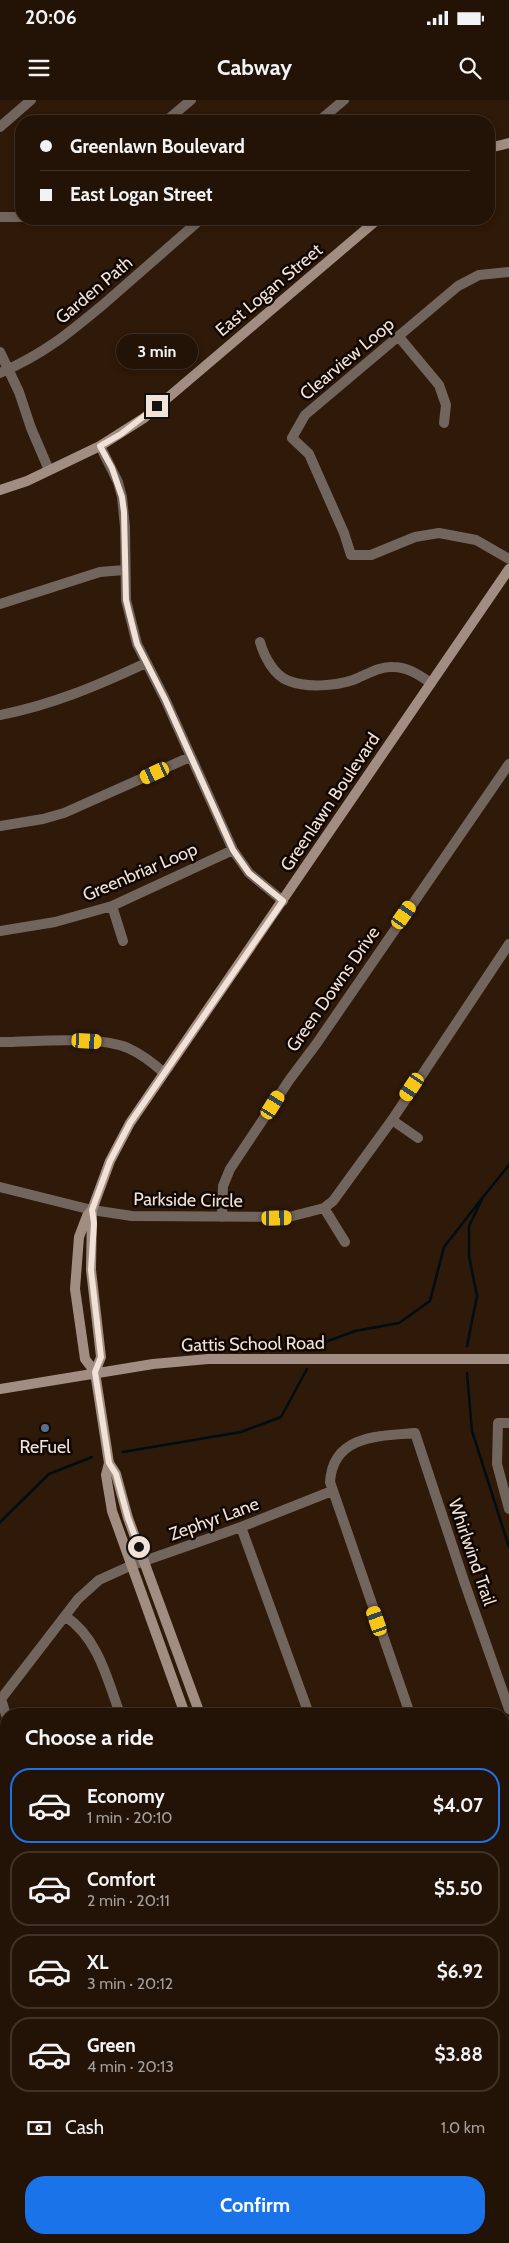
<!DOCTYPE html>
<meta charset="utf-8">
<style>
:root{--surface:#231306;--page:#2f2014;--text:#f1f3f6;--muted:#a39e9b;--line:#403228;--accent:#1a73e8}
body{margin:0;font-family:Cabin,sans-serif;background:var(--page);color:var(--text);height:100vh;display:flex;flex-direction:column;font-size:19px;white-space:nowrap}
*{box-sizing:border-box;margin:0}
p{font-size:16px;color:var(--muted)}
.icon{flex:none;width:28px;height:28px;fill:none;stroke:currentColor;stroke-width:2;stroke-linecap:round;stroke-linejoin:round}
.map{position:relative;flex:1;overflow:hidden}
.side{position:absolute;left:0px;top:1608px;width:510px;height:536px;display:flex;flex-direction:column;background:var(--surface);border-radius:20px 20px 0 0;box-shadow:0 2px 8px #0003,0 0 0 1px var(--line)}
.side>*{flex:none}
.banner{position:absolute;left:15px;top:15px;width:480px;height:110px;border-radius:20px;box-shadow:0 2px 8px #0003,0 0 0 1px var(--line);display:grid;align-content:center;height:110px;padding:0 25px;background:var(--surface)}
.end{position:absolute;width:22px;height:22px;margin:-11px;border:6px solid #f1e1d7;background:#111;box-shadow:0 0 0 2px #111}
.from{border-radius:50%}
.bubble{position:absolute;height:35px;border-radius:18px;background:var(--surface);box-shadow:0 2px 8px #0003,0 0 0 1px var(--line);font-size:16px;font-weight:800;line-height:35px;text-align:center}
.car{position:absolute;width:15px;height:30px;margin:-15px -8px;border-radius:6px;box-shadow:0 0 4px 1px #0007;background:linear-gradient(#f5c518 24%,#345 0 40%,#f5c518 0 76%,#345 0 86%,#f5c518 0)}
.banner b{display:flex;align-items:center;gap:18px;height:48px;font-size:19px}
.banner b+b{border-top:1px solid var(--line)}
.banner i{width:12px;height:12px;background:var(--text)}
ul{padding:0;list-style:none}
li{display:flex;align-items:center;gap:15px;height:75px;margin:0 10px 8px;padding:0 15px;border:2px solid var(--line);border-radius:20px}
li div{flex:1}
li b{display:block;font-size:19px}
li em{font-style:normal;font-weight:800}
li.current{border-color:var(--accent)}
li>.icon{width:45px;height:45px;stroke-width:1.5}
h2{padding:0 25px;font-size:22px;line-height:60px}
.pay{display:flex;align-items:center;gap:12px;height:55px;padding:0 25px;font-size:19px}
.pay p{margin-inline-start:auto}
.button{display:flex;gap:10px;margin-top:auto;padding:10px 25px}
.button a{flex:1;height:58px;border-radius:20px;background:var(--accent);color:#fff;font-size:20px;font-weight:800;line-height:58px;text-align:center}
.status{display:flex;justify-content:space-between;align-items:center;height:35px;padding:0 25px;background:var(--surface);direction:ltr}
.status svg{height:14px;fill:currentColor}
header{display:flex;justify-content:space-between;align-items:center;height:65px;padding:0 25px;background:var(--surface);font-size:22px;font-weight:800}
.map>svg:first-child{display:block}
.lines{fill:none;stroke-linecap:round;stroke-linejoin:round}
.stream{stroke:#000d13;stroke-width:2.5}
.street{stroke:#72655e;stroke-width:10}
.secondary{stroke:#a28d82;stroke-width:10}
.route{stroke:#f1e1d7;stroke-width:6}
.service-dot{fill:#5c6f8a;stroke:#100702;stroke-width:2}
.labels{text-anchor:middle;stroke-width:5;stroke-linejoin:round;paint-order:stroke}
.street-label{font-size:18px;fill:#f1e1d7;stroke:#100702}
.poi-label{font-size:18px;fill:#f1e1d7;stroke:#100702}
</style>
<div class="status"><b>20:06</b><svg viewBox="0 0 49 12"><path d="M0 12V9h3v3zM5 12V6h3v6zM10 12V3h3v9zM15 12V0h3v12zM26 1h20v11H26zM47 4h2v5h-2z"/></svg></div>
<header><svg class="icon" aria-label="menu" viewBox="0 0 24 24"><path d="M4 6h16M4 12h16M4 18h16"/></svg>Cabway<svg class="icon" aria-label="search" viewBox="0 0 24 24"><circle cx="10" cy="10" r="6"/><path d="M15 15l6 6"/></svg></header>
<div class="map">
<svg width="509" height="2143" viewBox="0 0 509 2143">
<rect width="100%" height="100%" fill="#2f1908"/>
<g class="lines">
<!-- stream -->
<path class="stream" d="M320,1244L355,1231L399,1223L430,1201L444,1147L483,1097
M467,1246L477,1196L469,1156V1126L483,1097L509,1065
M467,1273L472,1331L509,1447
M123,1352L241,1332L281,1317L307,1269
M0,1422L49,1374L92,1357"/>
<!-- street -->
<path class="street" d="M166,21L191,0
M319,21L344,0
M0,27L31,0
M0,117H21
M509,172L479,175L458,186L305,315L292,338L309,354L344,433L351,455H371L415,437L439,433L476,440L509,459
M399,237L439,285L446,305L444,323
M0,252L19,292L31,328L49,370
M0,273C44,254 69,233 105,203C137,175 169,147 201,119
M100,346L118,382L122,397L125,427L126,500L137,544L165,599L233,750L249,773L283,801
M0,504L100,472L124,470
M260,542C264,556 274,576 289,581C307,588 335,586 353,580C366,575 379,566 393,567C408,567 419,575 431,583
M0,615C52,605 99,585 146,563
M0,726L43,719L64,713L190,657
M112,806L123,841
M0,831L55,822L112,806L233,750
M0,942C36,942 95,935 128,948C141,954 153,963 163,972
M392,1020L418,1038
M0,1087L92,1110L132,1116L289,1117L324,1108L333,1101L392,1020L509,844
M324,1108L345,1142
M222,1117L223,1086L230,1069L290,979L317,943L509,664
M509,1323H498L497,1364L509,1409
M241,1427L309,1614
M65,1516C98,1538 107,1578 120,1614
M410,1614L330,1382C333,1335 378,1336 415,1333L464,1481L509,1609
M6,1615L1,1599L78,1499L99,1480L130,1466L241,1427L332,1391
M504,1786L509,1784
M504,1882L509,1897
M0,1910L6,1927
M0,1967L6,1965
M504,2023L509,2019
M504,2041L509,2047
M83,2138L85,2143
M197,2138L199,2143
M310,2138L312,2143
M490,2143L509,2136"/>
<!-- secondary -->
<path class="secondary" d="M489,48L509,43
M0,390L27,381L100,346L144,318L378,119
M92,1110L91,1170L101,1257L95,1272
M0,1289L153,1264L208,1259H509
M109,1363L106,1375L112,1411L185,1614
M200,1614L128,1418L116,1374L109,1363L95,1272L85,1259L75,1189L79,1137L87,1116L92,1110L110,1061L130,1023L509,469
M376,2138L378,2143
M390,2138L392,2143"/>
</g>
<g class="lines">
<!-- route -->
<path class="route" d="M139,1447L128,1418L116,1374L109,1363L95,1272L101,1257L91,1170L94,1123L92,1110L110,1061L130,1023L283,801L249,773L233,750L165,599L137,544L126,500L124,412L122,397L112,368L100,346L121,334L157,306"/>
</g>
<!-- markers -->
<circle class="service-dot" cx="45" cy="1328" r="5"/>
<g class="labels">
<!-- street labels -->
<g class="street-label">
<text transform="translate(94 190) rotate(-40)" y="6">Garden Path</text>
<text transform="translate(269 190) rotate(-40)" y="6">East Logan Street</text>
<text transform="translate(347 259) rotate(-40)" y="6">Clearview Loop</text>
<text transform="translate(330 702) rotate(-56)" y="6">Greenlawn Boulevard</text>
<text transform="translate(140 772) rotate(-23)" y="6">Greenbriar Loop</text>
<text transform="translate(333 889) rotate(-55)" y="6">Green Downs Drive</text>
<text transform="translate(188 1100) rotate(1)" y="6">Parkside Circle</text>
<text transform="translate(253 1244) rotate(-1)" y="6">Gattis School Road</text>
<text transform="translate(214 1419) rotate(-20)" y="6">Zephyr Lane</text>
<text transform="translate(472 1452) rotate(71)" y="6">Whirlwind Trail</text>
</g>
<!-- poi labels -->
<g class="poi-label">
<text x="45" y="1353">ReFuel</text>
</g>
</g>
</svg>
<i class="end from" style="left:139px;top:1447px"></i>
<i class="end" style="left:157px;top:306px"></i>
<div class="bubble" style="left:116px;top:234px;width:82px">3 min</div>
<i class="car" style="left:155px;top:673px;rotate:245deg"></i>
<i class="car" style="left:404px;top:815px;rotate:35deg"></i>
<i class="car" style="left:87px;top:941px;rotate:93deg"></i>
<i class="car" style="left:412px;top:987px;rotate:214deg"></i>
<i class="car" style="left:273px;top:1005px;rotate:32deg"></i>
<i class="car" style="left:277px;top:1118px;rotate:89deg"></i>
<i class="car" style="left:377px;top:1521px;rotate:341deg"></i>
<div class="banner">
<b><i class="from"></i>Greenlawn Boulevard</b>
<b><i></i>East Logan Street</b>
</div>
<section class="side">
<h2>Choose a ride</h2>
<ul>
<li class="current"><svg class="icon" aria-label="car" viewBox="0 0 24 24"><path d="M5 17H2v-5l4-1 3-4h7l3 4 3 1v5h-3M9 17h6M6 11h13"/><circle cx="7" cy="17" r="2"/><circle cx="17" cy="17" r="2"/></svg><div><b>Economy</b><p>1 min · 20:10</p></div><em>$4.07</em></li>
<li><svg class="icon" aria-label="car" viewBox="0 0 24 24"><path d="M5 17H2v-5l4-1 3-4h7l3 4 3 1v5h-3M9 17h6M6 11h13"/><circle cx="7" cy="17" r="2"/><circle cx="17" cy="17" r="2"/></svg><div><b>Comfort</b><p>2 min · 20:11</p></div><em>$5.50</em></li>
<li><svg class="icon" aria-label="car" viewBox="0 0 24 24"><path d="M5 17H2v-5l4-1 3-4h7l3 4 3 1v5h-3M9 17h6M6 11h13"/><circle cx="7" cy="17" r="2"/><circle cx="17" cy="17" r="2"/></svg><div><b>XL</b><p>3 min · 20:12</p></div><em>$6.92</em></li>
<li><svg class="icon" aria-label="car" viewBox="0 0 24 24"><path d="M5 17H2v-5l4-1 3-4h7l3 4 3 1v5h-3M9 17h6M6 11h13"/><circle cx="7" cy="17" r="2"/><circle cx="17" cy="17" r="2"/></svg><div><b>Green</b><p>4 min · 20:13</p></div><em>$3.88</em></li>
</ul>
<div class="pay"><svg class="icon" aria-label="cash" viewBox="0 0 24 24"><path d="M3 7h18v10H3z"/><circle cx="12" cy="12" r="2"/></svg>Cash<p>1.0 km</p></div>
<div class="button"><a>Confirm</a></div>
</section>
</div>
